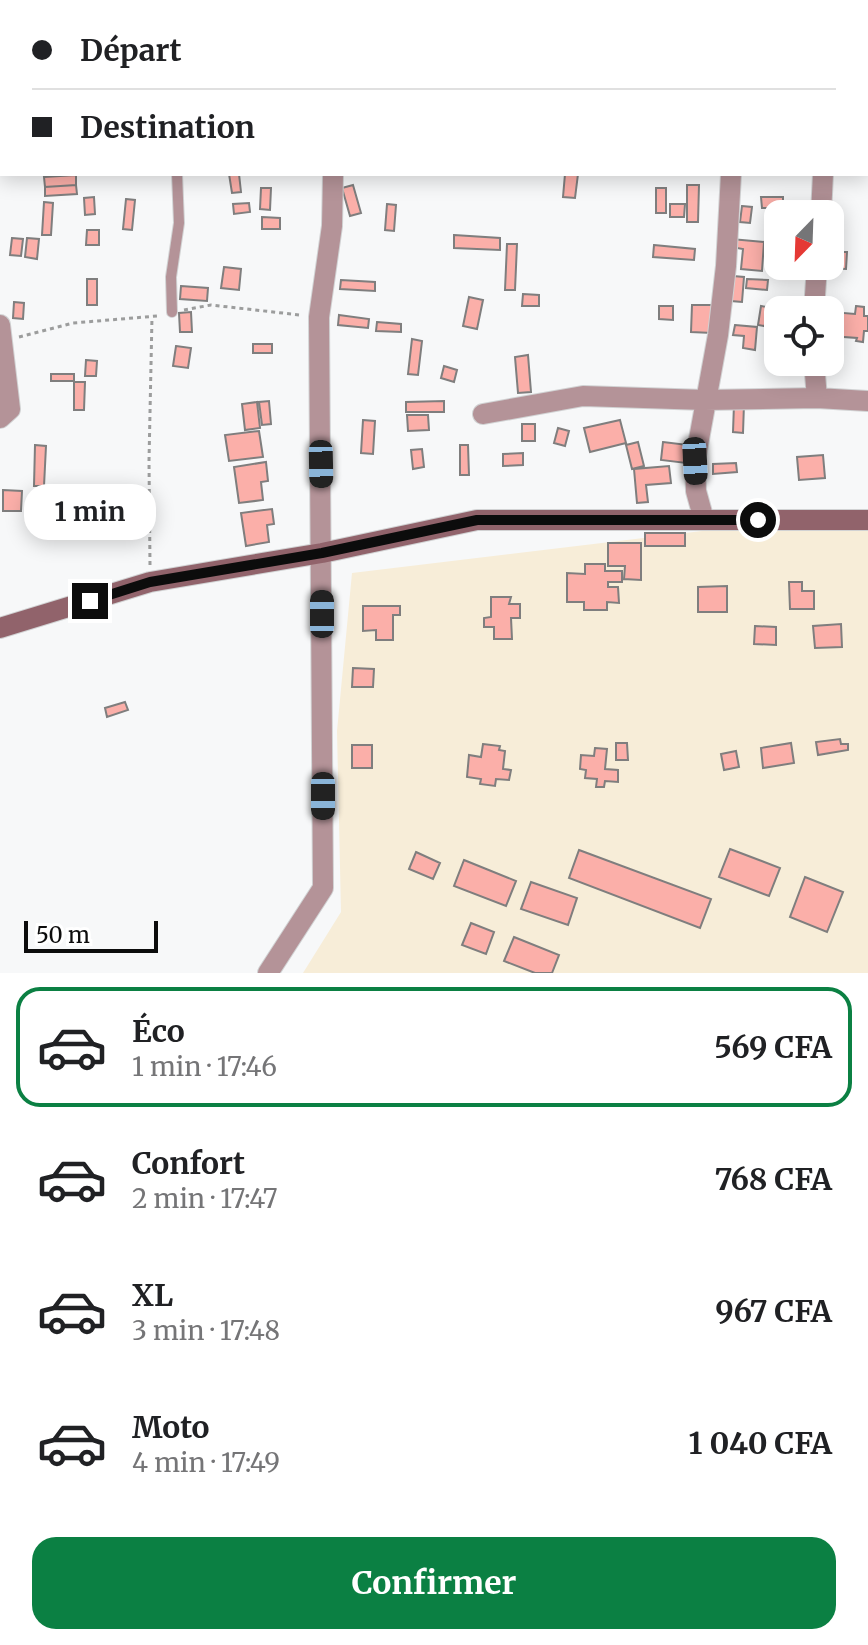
<!DOCTYPE html>
<html lang="fr">
<meta charset="utf-8">
<style>
:root{--surface:#fff;--page:#f6f6f6;--text:#202124;--muted:#757577;--line:#e0e0e0;--accent:#0b8043}
body{margin:0;font-family:Merriweather,serif;background:var(--page);color:var(--text);height:100vh;display:flex;flex-direction:column;font-size:30px;white-space:nowrap}
*{box-sizing:border-box;margin:0}
p{font-size:26px;color:var(--muted)}
.icon{flex:none;width:44px;height:44px;fill:none;stroke:currentColor;stroke-width:2;stroke-linecap:round;stroke-linejoin:round}
.map{position:relative;height:973px;overflow:hidden}
.panel{display:flex;flex-direction:column;background:var(--surface);flex:1}
.panel>*{flex:none}
.top-card{position:absolute;left:0px;top:0px;width:868px;height:176px;box-shadow:0 4px 20px #0003;display:grid;align-content:center;height:176px;padding:0 32px;background:var(--surface)}
.needle{width:52px;rotate:203deg}
.controls{position:absolute;left:764px;top:200px;display:grid;gap:16px}
.controls a{display:grid;place-items:center;width:80px;height:80px;border-radius:16px;background:var(--surface);box-shadow:0 4px 20px #0003;font-size:40px}
.scale{position:absolute;left:24px;bottom:20px;width:134px;box-sizing:border-box;padding-left:8px;border:4px solid #0c0c0c;border-top:0;font-size:22px;line-height:28px;white-space:nowrap;color:#0c0c0c;-webkit-text-stroke:6px #fff;paint-order:stroke}
.end{position:absolute;width:36px;height:36px;margin:-18px;border:10px solid #0c0c0c;background:#fff;box-shadow:0 0 0 4px #fff}
.from{border-radius:50%}
.bubble{position:absolute;height:56px;border-radius:24px;background:var(--surface);box-shadow:0 4px 20px #0003;font-size:26px;font-weight:700;line-height:56px;text-align:center}
.car{position:absolute;width:24px;height:48px;margin:-24px -12px;border-radius:10px;box-shadow:0 0 6px 2px #0007;background:linear-gradient(#222 24%,#8ab4d8 0 40%,#222 0 76%,#8ab4d8 0 86%,#222 0)}
.top-card b{display:flex;align-items:center;gap:28px;height:76px;font-size:30px}
.top-card b+b{border-top:2px solid var(--line)}
.top-card i{width:20px;height:20px;background:var(--text)}
ul{padding:14px 0 0;list-style:none}
li{display:flex;align-items:center;gap:24px;height:120px;margin:0 16px 12px;padding:0 16px;border:4px solid transparent;border-radius:24px}
li div{flex:1}
li b{display:block;font-size:30px}
li em{font-style:normal;font-weight:700}
li.active{border-color:var(--accent)}
li>.icon{width:72px;height:72px;stroke-width:1.5}
.primary-button{display:flex;gap:16px;margin-top:auto;padding:16px 32px}
.primary-button a{flex:1;height:92px;border-radius:24px;background:var(--accent);color:#fff;font-size:32px;font-weight:700;line-height:92px;text-align:center}
.map>svg:first-child{display:block}
.industrial{fill:#f7edd8}
.building{fill:#fbafa9;stroke:#7f7e7e;stroke-width:2}
.lines{fill:none;stroke-linecap:round;stroke-linejoin:round}
.lane-casing{stroke:#d1d2d3;stroke-width:12}
.street-casing{stroke:#d1d2d3;stroke-width:22}
.secondary-casing{stroke:#d1d2d3;stroke-width:22}
.path{stroke:#9c9d9d;stroke-width:3;stroke-dasharray:4 4;stroke-linecap:butt}
.lane{stroke:#b49398;stroke-width:10}
.street{stroke:#b49398;stroke-width:20}
.secondary{stroke:#91636b;stroke-width:20}
.route{stroke:#0c0c0c;stroke-width:10}
</style>
<div class="map">
<svg width="868" height="973" viewBox="0 0 868 973">
<rect width="100%" height="100%" fill="#f7f8f9"/>
<!-- industrial -->
<path class="industrial" d="M868,530V973H303L341,912L337,731L352,573L702,531Z"/>
<!-- building -->
<path class="building" d="M229,174H239L241,192L232,193Z
M565,174H578L575,198L563,197Z
M76,175V185L45,187L44,177Z
M76,185L77,194L45,196V187Z
M353,185L361,213L350,216L342,188Z
M687,185H699L698,222H687Z
M261,188H271L270,210L260,209Z
M656,188H666V213H656Z
M94,197L95,214L85,215L84,198Z
M761,197H783V208H762Z
M126,199L135,200L132,230L123,229Z
M44,202L53,203L51,235H42Z
M249,203L250,212L234,214L233,204Z
M387,204L396,205L394,231L385,230Z
M670,204H685L684,217H670Z
M742,206L752,207L750,223L740,222Z
M262,217L280,218V229H262Z
M87,230H99V245H86Z
M454,235L500,238V250L454,248Z
M12,238L23,239L21,256L10,255Z
M27,238L39,239L37,259L25,257Z
M731,239L764,242L762,271L741,269L743,249L731,247Z
M507,244H517L515,290H505Z
M654,245L695,249L694,260L653,257Z
M830,252H847L846,269L829,268Z
M786,266H807L806,277L786,276Z
M224,267L241,269L239,290L221,288Z
M733,276L744,277L742,302L731,301Z
M87,279H97V305H87Z
M747,279L768,280L767,290L746,288Z
M341,280L375,282V291L340,289Z
M181,286L208,288L207,301L180,299Z
M523,294L539,295V306H522Z
M469,297L483,300L477,329L463,326Z
M14,302L24,303L23,319L13,318Z
M692,305H713L712,333L691,332Z
M659,306H673V320L659,319Z
M761,306L780,309L778,310L777,328L758,325Z
M856,306L864,307V316H868V331H864L863,342L856,341L857,338L830,336L832,312L855,314Z
M191,312L192,332H180L179,313Z
M339,315L369,319L368,328L338,325Z
M377,322L401,324V332L376,331Z
M735,325L757,327L755,350L743,348L744,336L733,335Z
M412,339L422,341L418,375L408,374Z
M253,344H272V353H253Z
M176,346L191,348L188,368L173,366Z
M528,355L531,392L518,393L515,357Z
M86,360L97,361L96,376H85Z
M444,366L457,370L454,382L441,378Z
M51,374H74V381H51Z
M74,382H85L84,410H74Z
M269,401L271,424L262,425L259,402Z
M444,401V412H406V402Z
M257,402L260,428L245,430L242,404Z
M734,404H744L743,433L733,432Z
M407,415H428L429,430L408,431Z
M363,420L375,421L373,454L361,453Z
M620,420L626,443L590,452L584,428Z
M522,424H535V441H522Z
M558,428L569,431L565,446L554,443Z
M259,431L263,457L229,461L225,435Z
M638,442L644,466L632,469L626,445Z
M663,442L688,445L686,463L661,460Z
M35,445L46,446L44,486H34Z
M460,445H468L469,475H460Z
M422,449L424,467L413,469L411,450Z
M523,453V465L503,466V454Z
M823,455L825,478L799,480L797,457Z
M266,462L268,481L261,482L263,500L239,503L234,467Z
M736,463L737,472L713,474V464Z
M669,466L671,483L646,485L648,502L637,503L634,469Z
M3,490L22,491L21,511H3Z
M272,509L274,524L267,525L269,542L246,546L241,513Z
M645,533H685V546H645Z
M608,543H641V580L624,579L625,566H608Z
M585,564H605V571H622V582H608V587H618L619,603L607,602V610H584V602H567V573L585,574Z
M789,582H802V591H814V609H790Z
M727,586V612H698V587Z
M491,597H511L509,604H520V618H511L512,639H494V627H484V618L491,617Z
M363,606H400V615H393V640H376V630L363,631Z
M841,624L842,647L815,648L813,626Z
M755,626L776,627V645L754,644Z
M353,668L374,669L373,687H352Z
M125,702L128,710L107,717L105,708Z
M840,739L841,744H848V750L818,755L816,742Z
M616,743H627L628,760H616Z
M791,743L794,763L763,768L761,748Z
M483,744L500,746L499,750L505,751L503,769L511,770L509,780L496,779L495,786L480,784L481,779L467,777L469,755L481,757Z
M352,745H372V768H352Z
M595,748L607,749L605,769L618,770V782L605,781L604,787H596L597,779L585,778L586,770L580,769L581,755L594,756Z
M736,751L739,767L724,770L721,754Z
M730,849L780,868L769,896L719,877Z
M579,850L711,899L700,928L569,878Z
M416,852L440,863L433,879L409,869Z
M464,860L516,881L506,906L454,886Z
M805,877L843,892L827,932L790,917Z
M531,882L577,898L568,925L521,909Z
M471,923L494,932L486,954L462,945Z
M514,937L559,955L552,973H535L504,961Z"/>
<g class="lines">
<defs>
<path id="lane" d="M172,312L171,277L179,223L177,174"/>
<path id="street" d="M309,0L310,2
M765,2L766,0
M859,2V0
M866,93H868
M0,147H2
M821,214L823,174
M814,310L817,266
M0,325L10,409L0,418
M814,362L817,398
M483,414L583,396L705,400L817,398L868,401
M704,520L696,491L695,461L718,335L726,266L731,174
M268,973L323,888L319,317L332,226L333,174"/>
<path id="secondary" d="M0,628L150,582L322,553L477,520H868"/>
</defs>
<!-- lane casing -->
<use href="#lane" class="lane-casing"/>
<!-- street casing -->
<use href="#street" class="street-casing"/>
<!-- secondary casing -->
<use href="#secondary" class="secondary-casing"/>
<!-- path -->
<path class="path" d="M155,0L156,2
M184,310L211,305L300,315
M19,337L73,323L157,316
M150,565L149,461L152,317"/>
<!-- lane -->
<use href="#lane" class="lane"/>
<!-- street -->
<use href="#street" class="street"/>
<!-- secondary -->
<use href="#secondary" class="secondary"/>
</g>
<g class="lines">
<!-- route -->
<path class="route" d="M90,601L150,582L322,553L477,520H758"/>
</g>
</svg>
<div class="controls">
<a><svg class="needle" viewBox="-14 -14 28 28"><path d="M0-13l5 13h-10z" fill="#e53935"/><path d="M0 13l5-13h-10z" fill="#757577"/></svg></a>
<a><svg class="icon" aria-label="locate" viewBox="0 0 24 24"><circle cx="12" cy="12" r="6"/><path d="M12 2v4M12 18v4M2 12h4M18 12h4"/></svg></a>
</div>
<div class="scale">50 m</div>
<i class="end from" style="left:758px;top:520px"></i>
<i class="end" style="left:90px;top:601px"></i>
<div class="bubble" style="left:24px;top:484px;width:132px">1 min</div>
<i class="car" style="left:695px;top:461px;rotate:177deg"></i>
<i class="car" style="left:321px;top:464px;rotate:179deg"></i>
<i class="car" style="left:322px;top:614px;rotate:0deg"></i>
<i class="car" style="left:323px;top:796px;rotate:180deg"></i>
<div class="top-card">
<b><i class="from"></i>Départ</b>
<b><i></i>Destination</b>
</div>
</div>
<section class="panel">
<ul>
<li class="active"><svg class="icon" aria-label="car" viewBox="0 0 24 24"><path d="M5 17H2v-5l4-1 3-4h7l3 4 3 1v5h-3M9 17h6M6 11h13"/><circle cx="7" cy="17" r="2"/><circle cx="17" cy="17" r="2"/></svg><div><b>Éco</b><p>1 min · 17:46</p></div><em>569 CFA</em></li>
<li><svg class="icon" aria-label="car" viewBox="0 0 24 24"><path d="M5 17H2v-5l4-1 3-4h7l3 4 3 1v5h-3M9 17h6M6 11h13"/><circle cx="7" cy="17" r="2"/><circle cx="17" cy="17" r="2"/></svg><div><b>Confort</b><p>2 min · 17:47</p></div><em>768 CFA</em></li>
<li><svg class="icon" aria-label="car" viewBox="0 0 24 24"><path d="M5 17H2v-5l4-1 3-4h7l3 4 3 1v5h-3M9 17h6M6 11h13"/><circle cx="7" cy="17" r="2"/><circle cx="17" cy="17" r="2"/></svg><div><b>XL</b><p>3 min · 17:48</p></div><em>967 CFA</em></li>
<li><svg class="icon" aria-label="car" viewBox="0 0 24 24"><path d="M5 17H2v-5l4-1 3-4h7l3 4 3 1v5h-3M9 17h6M6 11h13"/><circle cx="7" cy="17" r="2"/><circle cx="17" cy="17" r="2"/></svg><div><b>Moto</b><p>4 min · 17:49</p></div><em>1 040 CFA</em></li>
</ul>
<div class="primary-button"><a>Confirmer</a></div>
</section>
